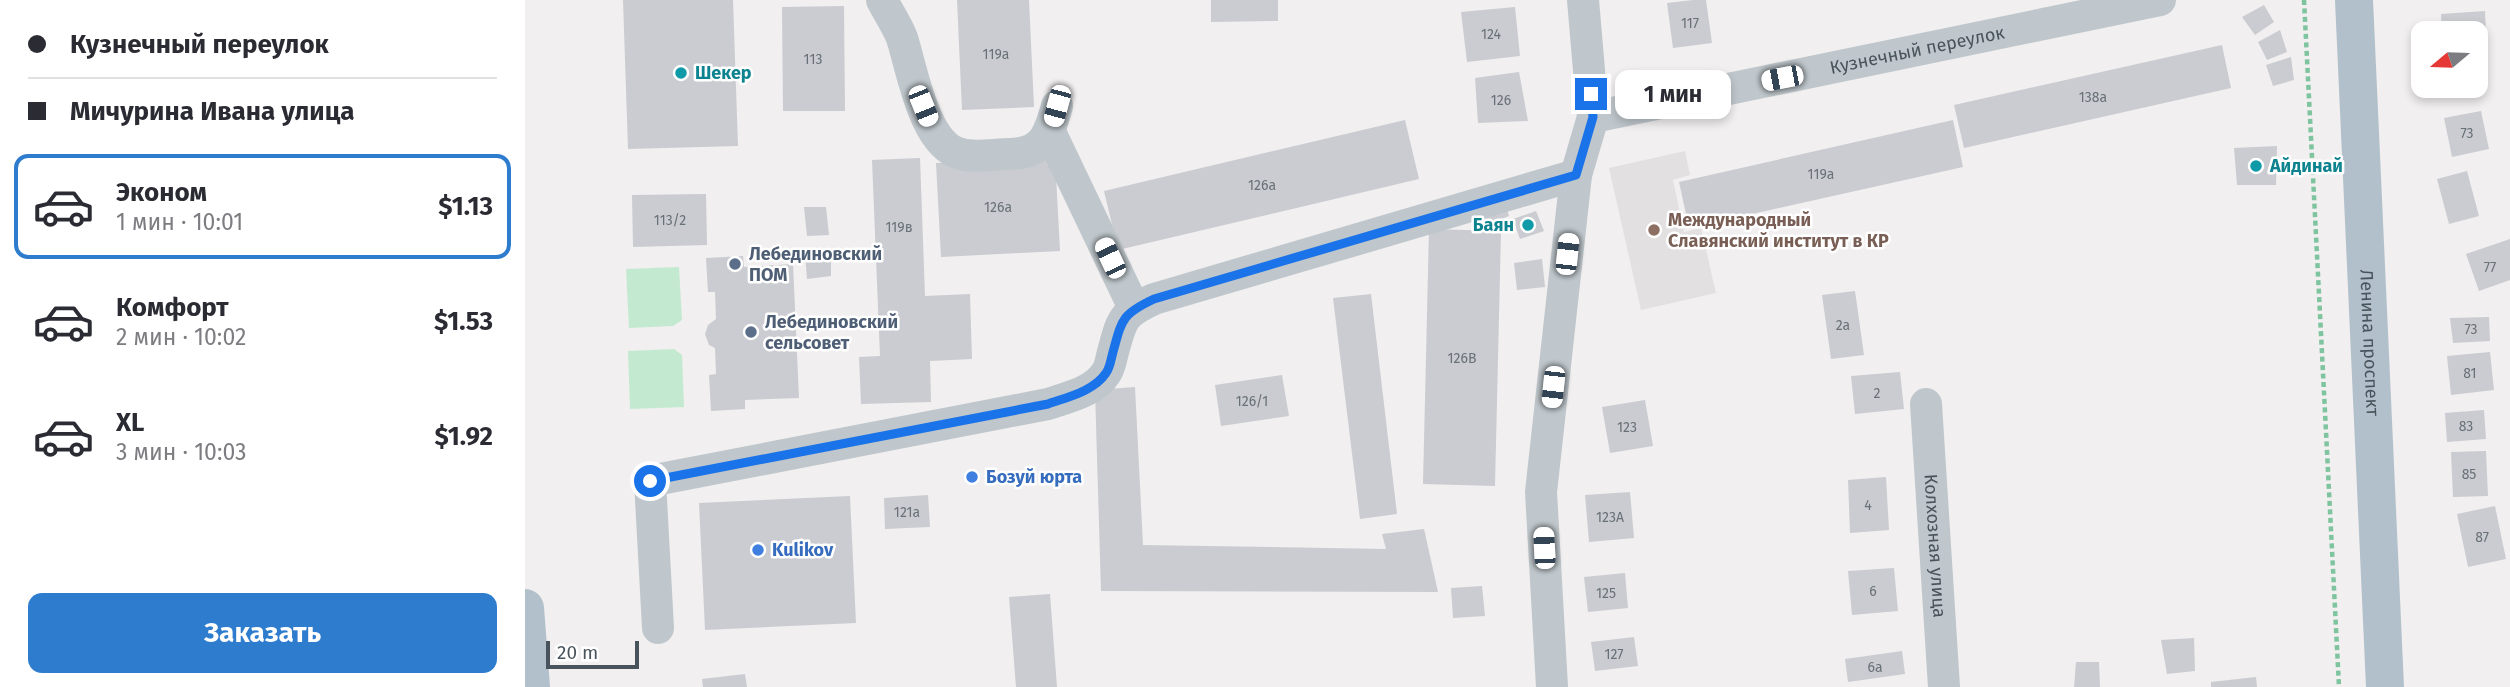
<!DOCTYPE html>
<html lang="ru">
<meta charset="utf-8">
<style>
:root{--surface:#fff;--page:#f7f7f7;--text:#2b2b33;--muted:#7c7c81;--line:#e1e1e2;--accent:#2d7cce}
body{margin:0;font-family:"Fira Sans",sans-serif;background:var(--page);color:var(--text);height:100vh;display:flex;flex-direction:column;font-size:26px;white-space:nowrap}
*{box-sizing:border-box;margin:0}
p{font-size:23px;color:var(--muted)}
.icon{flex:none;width:38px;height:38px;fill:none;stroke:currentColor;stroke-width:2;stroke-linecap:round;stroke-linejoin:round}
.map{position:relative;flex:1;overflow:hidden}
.panel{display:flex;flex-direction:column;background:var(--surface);width:525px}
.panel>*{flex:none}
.hud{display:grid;align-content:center;height:154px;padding:0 28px;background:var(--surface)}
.needle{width:46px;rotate:251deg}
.controls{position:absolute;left:1886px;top:21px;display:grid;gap:14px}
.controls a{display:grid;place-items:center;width:77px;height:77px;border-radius:14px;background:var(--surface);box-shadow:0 4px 10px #0003;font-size:35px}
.scale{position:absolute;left:21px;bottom:18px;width:93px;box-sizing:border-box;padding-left:7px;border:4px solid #49535b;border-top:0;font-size:19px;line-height:24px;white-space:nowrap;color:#49535b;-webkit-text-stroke:5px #fff;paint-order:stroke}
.end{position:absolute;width:32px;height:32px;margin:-16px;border:9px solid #1a73e8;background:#fff;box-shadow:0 0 0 4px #fff}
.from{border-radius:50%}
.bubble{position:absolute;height:49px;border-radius:14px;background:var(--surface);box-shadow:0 4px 10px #0003;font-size:23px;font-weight:700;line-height:49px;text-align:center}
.car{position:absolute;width:21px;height:42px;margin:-21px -10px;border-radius:9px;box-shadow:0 0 5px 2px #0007;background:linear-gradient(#fff 24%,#345 0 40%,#fff 0 76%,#345 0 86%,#fff 0)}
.hud b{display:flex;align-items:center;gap:24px;height:66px;font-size:26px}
.hud b+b{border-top:2px solid var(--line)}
.hud i{width:18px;height:18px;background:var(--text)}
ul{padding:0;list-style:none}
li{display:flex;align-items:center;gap:21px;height:105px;margin:0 14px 10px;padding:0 14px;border:4px solid transparent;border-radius:14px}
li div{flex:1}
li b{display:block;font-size:26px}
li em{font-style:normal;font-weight:700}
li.active{border-color:var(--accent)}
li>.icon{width:63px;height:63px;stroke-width:1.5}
.cta{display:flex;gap:14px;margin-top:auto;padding:14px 28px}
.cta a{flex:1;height:80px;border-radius:14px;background:var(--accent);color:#fff;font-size:28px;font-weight:700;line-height:80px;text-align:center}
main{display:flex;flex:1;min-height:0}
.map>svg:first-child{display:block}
.education{fill:#e2e0e1}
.green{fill:#c3ead0}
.building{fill:#caccd1}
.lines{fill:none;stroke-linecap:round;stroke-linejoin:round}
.path{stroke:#7ec49e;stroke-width:4.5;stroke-dasharray:5 3.5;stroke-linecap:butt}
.minor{stroke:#bfc7cc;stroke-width:32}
.major{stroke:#b2c0cb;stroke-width:38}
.route{stroke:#1a73e8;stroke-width:9}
.culture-dot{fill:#0f9aa8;stroke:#fff;stroke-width:2.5}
.education-dot{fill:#8d6e63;stroke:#fff;stroke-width:2.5}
.service-dot{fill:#5c6f8a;stroke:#fff;stroke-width:2.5}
.shop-dot{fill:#3f7fe0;stroke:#fff;stroke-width:2.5}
.labels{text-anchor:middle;stroke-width:5;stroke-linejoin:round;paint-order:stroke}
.number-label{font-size:14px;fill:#697178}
.street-label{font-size:18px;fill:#49535b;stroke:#fff}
.culture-label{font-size:18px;font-weight:bold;fill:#0d838f;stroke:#fff;text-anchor:start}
.education-label{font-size:18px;font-weight:bold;fill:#785e54;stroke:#fff;text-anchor:start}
.service-label{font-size:18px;font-weight:bold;fill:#4e5e75;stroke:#fff;text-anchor:start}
.shop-label{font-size:18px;font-weight:bold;fill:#366cbe;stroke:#fff;text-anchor:start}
</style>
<main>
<section class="panel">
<div class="hud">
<b><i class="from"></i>Кузнечный переулок</b>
<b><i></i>Мичурина Ивана улица</b>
</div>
<ul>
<li class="active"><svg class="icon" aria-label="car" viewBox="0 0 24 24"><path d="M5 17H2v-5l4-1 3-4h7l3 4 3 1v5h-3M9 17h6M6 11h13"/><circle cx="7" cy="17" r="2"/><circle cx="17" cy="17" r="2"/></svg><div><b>Эконом</b><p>1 мин · 10:01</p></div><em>$1.13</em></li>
<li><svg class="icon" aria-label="car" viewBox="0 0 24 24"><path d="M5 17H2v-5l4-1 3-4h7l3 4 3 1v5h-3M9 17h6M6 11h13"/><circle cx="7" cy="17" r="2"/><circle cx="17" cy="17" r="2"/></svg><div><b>Комфорт</b><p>2 мин · 10:02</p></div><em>$1.53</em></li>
<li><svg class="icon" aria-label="car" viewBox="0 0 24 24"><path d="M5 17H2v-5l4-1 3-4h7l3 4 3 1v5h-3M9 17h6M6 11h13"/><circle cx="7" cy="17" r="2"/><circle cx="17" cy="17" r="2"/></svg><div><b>XL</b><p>3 мин · 10:03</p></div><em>$1.92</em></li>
</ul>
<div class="cta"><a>Заказать</a></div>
</section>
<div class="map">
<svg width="1985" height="687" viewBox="0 0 1985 687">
<rect width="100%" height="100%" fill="#f1efef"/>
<!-- education -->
<path class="education" d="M1160,151L1165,175L1148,180L1159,232L1176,228L1191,293L1116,310L1084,168Z"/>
<!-- green -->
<path class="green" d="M154,267L157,320L148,326L104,328L101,269Z
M149,349L157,355L159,407L105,409L103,351Z"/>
<!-- building -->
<path class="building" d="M98,0H208L213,146L103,149Z
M432,0H504L509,107L437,110Z
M686,0H753V21L686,22Z
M1168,0H1181L1187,43L1148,48L1142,3Z
M1739,5L1749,22L1730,35L1717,17Z
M319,6L320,111H258L257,7Z
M990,7L995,56L942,62L936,12Z
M1960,11L1962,55L1951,56V33H1917L1916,14Z
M1755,30L1762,52L1742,60L1733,42Z
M1697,45L1706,88L1439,148L1429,105Z
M1766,57L1769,80L1748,86L1741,65Z
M994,72L1003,121L953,123L950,78Z
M1956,111L1964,149L1927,157L1919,118Z
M880,120L894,179L593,250L579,191Z
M1428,120L1438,167L1164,228L1154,182Z
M1752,146L1751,185H1712L1709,148Z
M530,157L535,251L416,257L411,163Z
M395,158L400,296L445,294L447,359L405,361L406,402L336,404L334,357L355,356L347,160Z
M1942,171L1954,216L1924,224L1912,179Z
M181,194L182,245L108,247L107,195Z
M981,206L984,216L961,225L957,215Z
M279,207H301L304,235L282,236Z
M1011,211L1019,231L995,239L988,219Z
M904,229L976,231L970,486L898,484Z
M1985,239V280L1954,291L1941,254Z
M280,254H306V276L282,279Z
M218,256L219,267L268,264L274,398L220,400V409L186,411L184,375L191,374L190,348L184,345L180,334L183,325L191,319L190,292H183L181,258Z
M1017,259L1020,287L992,290L989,263Z
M1330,291L1339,355L1306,359L1297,295Z
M846,294L872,514L835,519L808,298Z
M1964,317L1965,341L1928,343L1925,318Z
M1965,352L1969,390L1926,395L1922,356Z
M1375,372L1379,409L1330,414L1326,376Z
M757,375L764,416L696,426L690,385Z
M610,387L618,545L861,549L857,534L899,529L913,592L576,591L570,390Z
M1120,400L1128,446L1085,453L1077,407Z
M1959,410L1961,439L1922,442L1920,413Z
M1961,451L1963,496L1928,497L1926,452Z
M1361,477L1364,530L1325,533L1323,480Z
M1105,492L1109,538L1064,542L1060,495Z
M403,495L405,527L360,529L359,498Z
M325,496L331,623L180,630L174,503Z
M1970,506L1981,559L1943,567L1932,514Z
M1369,568L1373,611L1327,615L1323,571Z
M1100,573L1103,608L1063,612L1059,577Z
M957,586L960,616L928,618L926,588Z
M525,594L532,687H491L484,597Z
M1109,637L1113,666L1070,671L1066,642Z
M1669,638L1670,671L1642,674L1636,640Z
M1377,651L1380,674L1323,682L1320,659Z
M1551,662H1574L1575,687H1549Z
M220,674L222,687H178L177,679Z
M1731,677L1732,687H1686V682Z"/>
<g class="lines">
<!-- path -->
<path class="path" d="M1779,0L1814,687"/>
<!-- minor -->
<g class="minor">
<path d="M357,0C363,12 372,25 377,38C387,69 399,146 436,154C450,158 470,154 484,154C518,154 524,135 532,106"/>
<path id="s1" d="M1068,117L1635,0"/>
<path d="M525,132L609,308"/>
<path id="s2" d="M1401,404L1419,687"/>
<path d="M133,628L125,481L523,404C543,397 569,392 581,373C585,368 586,359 588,352C597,319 597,314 629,299L1051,175"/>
<path d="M1027,687L1016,492L1051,175L1068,117L1058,0"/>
</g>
<!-- major -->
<g class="major">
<path id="s3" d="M1829,0L1860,687"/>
<path d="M0,608L6,687"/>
</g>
</g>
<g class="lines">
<!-- route -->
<path class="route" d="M125,481L523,404C543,397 569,391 581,373C585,368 586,359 588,352C597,319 597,314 629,299L1051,175L1068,117L1066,94"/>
</g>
<!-- markers -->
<g class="culture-dot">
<circle cx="156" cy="73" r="7"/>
<circle cx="1731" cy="166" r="7"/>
<circle cx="1003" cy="225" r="7"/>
</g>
<circle class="education-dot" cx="1129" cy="230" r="7"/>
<g class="service-dot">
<circle cx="210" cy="264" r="7"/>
<circle cx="226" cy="332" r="7"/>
</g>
<g class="shop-dot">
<circle cx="447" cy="477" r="7"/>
<circle cx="233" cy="550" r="7"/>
</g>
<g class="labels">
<!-- number labels -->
<g class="number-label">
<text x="1165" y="28">117</text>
<text x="966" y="39">124</text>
<text x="471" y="59">119а</text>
<text x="288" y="64">113</text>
<text x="1568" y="102">138а</text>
<text x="976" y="105">126</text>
<text x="1942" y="138">73</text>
<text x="1296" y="179">119а</text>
<text x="737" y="190">126а</text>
<text x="473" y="212">126а</text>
<text x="145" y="225">113/2</text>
<text x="374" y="232">119в</text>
<text x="1965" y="272">77</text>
<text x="1318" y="330">2а</text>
<text x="1946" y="334">73</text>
<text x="937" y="363">126В</text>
<text x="1945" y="378">81</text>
<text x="1352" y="398">2</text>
<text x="727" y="406">126/1</text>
<text x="1941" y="431">83</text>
<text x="1102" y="432">123</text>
<text x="1944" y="479">85</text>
<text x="1343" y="510">4</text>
<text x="382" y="517">121а</text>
<text x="1085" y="522">123А</text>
<text x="1957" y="542">87</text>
<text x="1348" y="596">6</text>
<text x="1081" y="598">125</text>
<text x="1089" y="659">127</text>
<text x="1350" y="672">6а</text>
</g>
<!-- street labels -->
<g class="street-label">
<text dy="6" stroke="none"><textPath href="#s1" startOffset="331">Кузнечный переулок</textPath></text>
<text dy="6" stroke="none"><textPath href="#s3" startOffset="343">Ленина проспект</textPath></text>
<text dy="6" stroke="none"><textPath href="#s2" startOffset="142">Колхозная улица</textPath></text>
</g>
<!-- culture labels -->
<g class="culture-label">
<text x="170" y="79">Шекер</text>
<text x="1745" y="172">Айдинай</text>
<text x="989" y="231" text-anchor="end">Баян</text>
</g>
<!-- education labels -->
<g class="education-label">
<text x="1143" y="226">Международный<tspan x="1143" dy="21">Славянский институт в КР</tspan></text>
</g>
<!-- service labels -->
<g class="service-label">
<text x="224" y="260">Лебединовский<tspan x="224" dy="21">ПОМ</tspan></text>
<text x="240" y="328">Лебединовский<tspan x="240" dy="21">сельсовет</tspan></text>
</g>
<!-- shop labels -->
<g class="shop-label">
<text x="461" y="483">Бозуй юрта</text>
<text x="247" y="556">Kulikov</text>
</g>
</g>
</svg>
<div class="controls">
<a><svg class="needle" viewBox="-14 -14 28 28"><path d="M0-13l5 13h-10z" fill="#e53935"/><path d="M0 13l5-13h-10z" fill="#7c7c81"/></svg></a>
</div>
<div class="scale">20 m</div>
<i class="end from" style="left:125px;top:481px"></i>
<i class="end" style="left:1066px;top:94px"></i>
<div class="bubble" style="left:1090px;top:70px;width:116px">1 мин</div>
<i class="car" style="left:1257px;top:78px;rotate:259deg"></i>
<i class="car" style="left:398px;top:106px;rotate:158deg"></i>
<i class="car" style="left:532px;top:106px;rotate:195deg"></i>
<i class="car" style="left:1042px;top:254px;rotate:6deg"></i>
<i class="car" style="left:585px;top:258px;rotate:335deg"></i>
<i class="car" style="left:1028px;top:387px;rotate:186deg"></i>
<i class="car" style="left:1019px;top:548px;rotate:357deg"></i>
</div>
</main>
